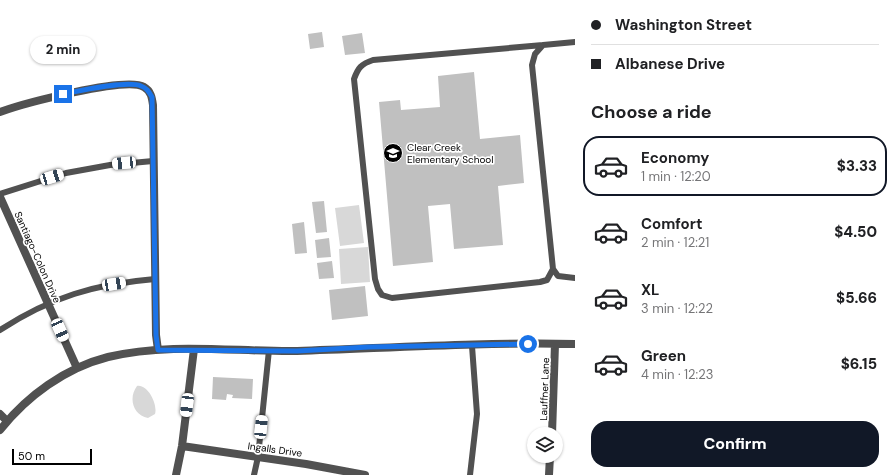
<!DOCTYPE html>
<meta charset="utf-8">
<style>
:root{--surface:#fff;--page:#f2f2f2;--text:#202124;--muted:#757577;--line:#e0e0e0;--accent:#111827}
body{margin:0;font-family:"DM Sans",sans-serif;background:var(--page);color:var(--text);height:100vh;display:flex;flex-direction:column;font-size:15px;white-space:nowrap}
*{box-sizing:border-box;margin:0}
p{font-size:13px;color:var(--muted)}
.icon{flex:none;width:22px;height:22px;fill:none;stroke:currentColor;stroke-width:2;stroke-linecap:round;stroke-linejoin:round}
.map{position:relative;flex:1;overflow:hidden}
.sheet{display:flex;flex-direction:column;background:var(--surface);width:320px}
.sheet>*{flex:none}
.top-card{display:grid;align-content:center;height:88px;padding:0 16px;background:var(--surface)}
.controls{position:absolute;left:527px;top:427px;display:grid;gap:8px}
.controls a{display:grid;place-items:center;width:36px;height:36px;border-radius:50%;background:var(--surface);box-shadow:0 1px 3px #0004;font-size:20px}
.scale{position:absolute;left:12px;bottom:10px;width:80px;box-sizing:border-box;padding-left:4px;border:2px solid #000;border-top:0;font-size:11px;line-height:14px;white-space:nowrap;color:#000;-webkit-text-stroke:3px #fff;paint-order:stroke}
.end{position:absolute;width:18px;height:18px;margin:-9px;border:5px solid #1a73e8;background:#fff;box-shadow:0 0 0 2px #fff}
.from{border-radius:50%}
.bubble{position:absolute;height:28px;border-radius:14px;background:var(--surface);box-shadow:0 1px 3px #0004;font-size:13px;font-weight:800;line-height:28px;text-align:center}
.car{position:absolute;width:12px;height:24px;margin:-12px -6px;border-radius:5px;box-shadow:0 0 3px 1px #0007;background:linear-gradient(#fff 24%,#345 0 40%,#fff 0 76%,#345 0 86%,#fff 0)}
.top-card b{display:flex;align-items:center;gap:14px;height:38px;font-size:15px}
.top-card b+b{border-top:1px solid var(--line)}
.top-card i{width:10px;height:10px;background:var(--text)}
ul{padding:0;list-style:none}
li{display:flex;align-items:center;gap:12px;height:60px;margin:0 8px 6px;padding:0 8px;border:2px solid transparent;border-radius:16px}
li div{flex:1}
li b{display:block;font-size:15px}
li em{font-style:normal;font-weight:800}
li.selected{border-color:var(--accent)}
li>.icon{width:36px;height:36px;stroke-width:1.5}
h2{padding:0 16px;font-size:18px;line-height:48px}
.cta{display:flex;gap:8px;margin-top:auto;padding:8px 16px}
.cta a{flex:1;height:46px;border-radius:16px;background:var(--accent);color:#fff;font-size:16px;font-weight:800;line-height:46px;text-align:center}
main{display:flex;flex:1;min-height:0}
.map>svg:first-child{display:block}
.green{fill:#d8d8d8}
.building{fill:#c0c0c0}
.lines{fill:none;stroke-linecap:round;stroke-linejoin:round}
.lane{stroke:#515151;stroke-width:6}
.street{stroke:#515151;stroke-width:8}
.route{stroke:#1a73e8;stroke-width:5}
.labels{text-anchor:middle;stroke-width:3.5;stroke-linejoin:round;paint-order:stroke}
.poi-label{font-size:10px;fill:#000;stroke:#fff;text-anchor:start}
.street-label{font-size:10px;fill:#000;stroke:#fff}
</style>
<main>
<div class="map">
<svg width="575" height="475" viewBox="0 0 575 475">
<rect width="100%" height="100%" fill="#fff"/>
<!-- green -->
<path class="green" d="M359,205L364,243L340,246L335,208Z
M368,247L370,282L341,284L339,249Z
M137,386C148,384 158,405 155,414L148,418C133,415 128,398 137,386Z"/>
<!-- building -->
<path class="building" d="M322,32L324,47L310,49L308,34Z
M362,33L365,53L345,55L342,36Z
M474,72L480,139L520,135L524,183L498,186L503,245L454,249L450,204L428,206L433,262L393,266L379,102L400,100L401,110L440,107L438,76Z
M324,201L327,232L316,233L312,202Z
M304,222L307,253L295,254L292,224Z
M329,238L331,257L317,258L315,240Z
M332,261L334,278L319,279L317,263Z
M365,286L368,316L332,320L329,290Z
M213,377L253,379L252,399L232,398L233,395L227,394L226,400L212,399Z"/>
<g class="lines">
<!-- lane -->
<path class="lane" d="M575,42L543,45L535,54L532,65L553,269L558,276L575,278
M543,45L373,60C361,64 358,68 354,79L375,279L378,289L382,295L392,298L540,282L547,280L553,269
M0,194L66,173L110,165L153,161
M0,330C51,297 95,284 155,279
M254,475L258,457L269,350
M470,475L477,414L472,346"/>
<!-- street -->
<path class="street" d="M0,112C22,104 126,76 144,87C151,91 152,98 153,105L156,335L158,350
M0,197L77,368
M0,414L7,421
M0,430C27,396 65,368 108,357C170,342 235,352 297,351C390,348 482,342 575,344
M552,434L555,344
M182,446L306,464L365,475
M176,475L182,446L194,349
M549,475L550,456"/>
</g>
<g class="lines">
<!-- route -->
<path class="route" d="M63,94C79,91 127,80 141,86C147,88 149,92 152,97L156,335L158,350L297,351L369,347L528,344"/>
</g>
<!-- icons -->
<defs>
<symbol id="school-disc" viewBox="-11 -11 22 22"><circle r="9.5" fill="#000" stroke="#fff"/><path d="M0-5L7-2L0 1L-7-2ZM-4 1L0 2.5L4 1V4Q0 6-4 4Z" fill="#fff"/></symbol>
</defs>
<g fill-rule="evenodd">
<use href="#school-disc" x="382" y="142" width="22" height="22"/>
</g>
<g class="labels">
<!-- poi labels -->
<g class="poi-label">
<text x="407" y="151">Clear Creek<tspan x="407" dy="12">Elementary School</tspan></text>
</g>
<!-- street labels -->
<g class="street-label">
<text transform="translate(38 257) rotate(66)" y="4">Santiago-Colon Drive</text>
<text transform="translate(544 389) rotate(-88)" y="4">Lauffner Lane</text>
<text transform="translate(275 449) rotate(8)" y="4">Ingalls Drive</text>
</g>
</g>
</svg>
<div class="controls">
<a><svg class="icon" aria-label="layers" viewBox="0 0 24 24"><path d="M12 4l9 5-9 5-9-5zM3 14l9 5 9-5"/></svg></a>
</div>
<div class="scale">50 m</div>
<i class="end from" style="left:528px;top:344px"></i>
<i class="end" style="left:63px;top:94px"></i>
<div class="bubble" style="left:30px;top:36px;width:66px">2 min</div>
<i class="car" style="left:124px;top:163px;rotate:265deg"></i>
<i class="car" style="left:52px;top:177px;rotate:73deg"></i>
<i class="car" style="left:114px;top:284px;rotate:81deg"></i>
<i class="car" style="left:60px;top:330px;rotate:156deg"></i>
<i class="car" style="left:187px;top:405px;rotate:187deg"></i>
<i class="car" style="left:261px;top:427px;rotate:6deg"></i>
</div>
<section class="sheet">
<div class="top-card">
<b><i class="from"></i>Washington Street</b>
<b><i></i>Albanese Drive</b>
</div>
<h2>Choose a ride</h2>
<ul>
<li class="selected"><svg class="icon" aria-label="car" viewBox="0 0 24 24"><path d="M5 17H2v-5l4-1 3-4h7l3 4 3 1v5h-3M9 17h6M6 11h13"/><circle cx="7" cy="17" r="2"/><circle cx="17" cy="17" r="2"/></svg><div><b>Economy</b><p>1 min · 12:20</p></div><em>$3.33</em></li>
<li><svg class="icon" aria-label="car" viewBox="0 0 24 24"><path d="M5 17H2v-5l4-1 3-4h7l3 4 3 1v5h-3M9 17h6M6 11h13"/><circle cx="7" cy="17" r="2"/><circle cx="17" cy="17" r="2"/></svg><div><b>Comfort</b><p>2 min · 12:21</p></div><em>$4.50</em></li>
<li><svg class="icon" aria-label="car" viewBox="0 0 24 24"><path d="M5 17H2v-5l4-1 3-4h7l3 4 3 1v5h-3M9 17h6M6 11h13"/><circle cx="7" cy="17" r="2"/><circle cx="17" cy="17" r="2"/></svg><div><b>XL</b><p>3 min · 12:22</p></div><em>$5.66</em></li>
<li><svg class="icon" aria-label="car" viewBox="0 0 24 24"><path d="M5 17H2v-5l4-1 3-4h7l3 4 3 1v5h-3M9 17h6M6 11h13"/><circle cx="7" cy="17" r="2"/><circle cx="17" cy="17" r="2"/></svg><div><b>Green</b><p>4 min · 12:23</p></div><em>$6.15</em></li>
</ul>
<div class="cta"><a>Confirm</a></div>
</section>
</main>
